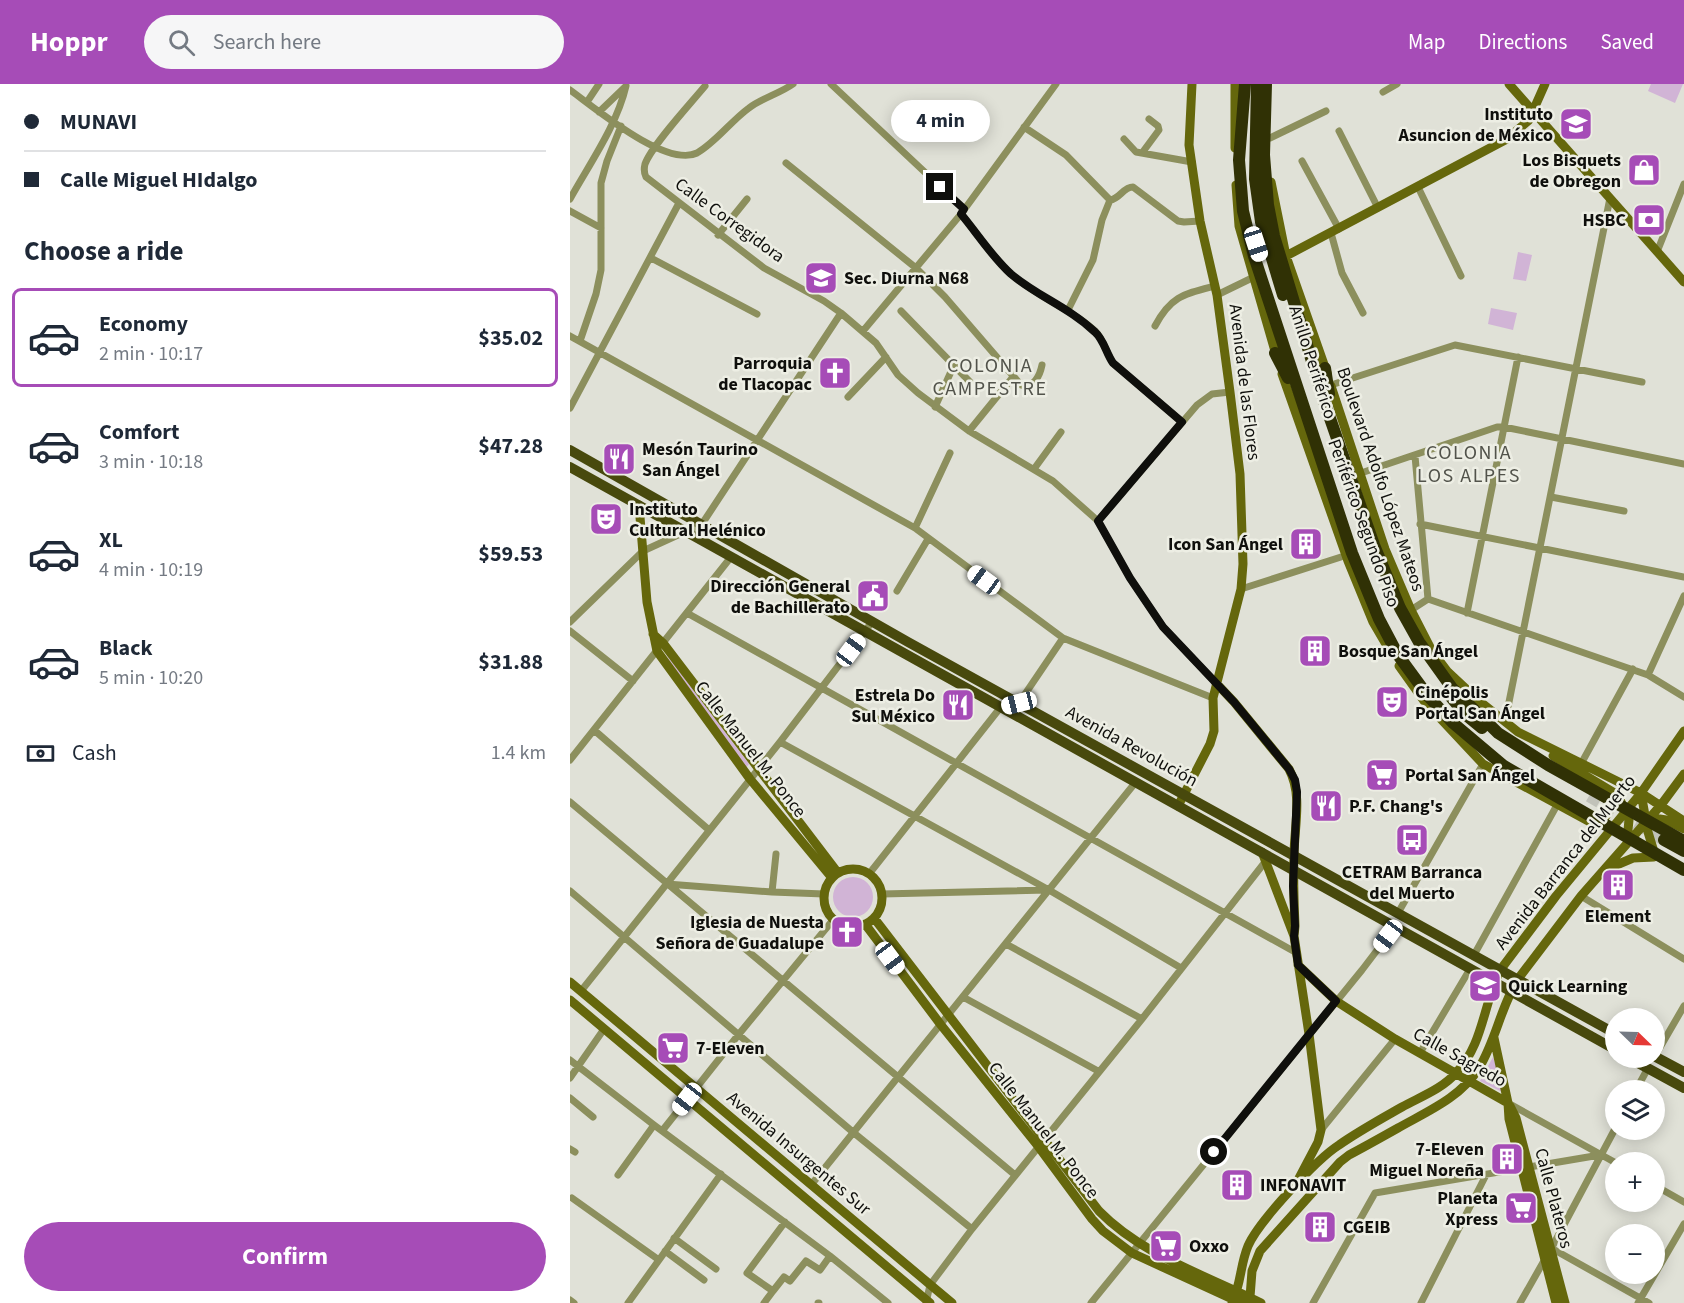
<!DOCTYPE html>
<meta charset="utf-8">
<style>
:root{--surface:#fff;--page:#f6f6f7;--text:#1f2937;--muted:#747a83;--line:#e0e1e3;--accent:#a64cb7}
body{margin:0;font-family:"Source Sans 3",sans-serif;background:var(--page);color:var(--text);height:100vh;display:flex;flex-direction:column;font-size:22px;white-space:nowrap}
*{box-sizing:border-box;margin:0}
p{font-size:20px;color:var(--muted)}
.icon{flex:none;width:33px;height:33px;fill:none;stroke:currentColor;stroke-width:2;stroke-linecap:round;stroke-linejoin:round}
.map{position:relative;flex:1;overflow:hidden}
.details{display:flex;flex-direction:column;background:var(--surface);width:570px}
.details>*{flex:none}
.guide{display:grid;align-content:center;height:132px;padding:0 24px;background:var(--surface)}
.needle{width:39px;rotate:113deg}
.controls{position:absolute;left:1035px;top:924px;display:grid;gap:12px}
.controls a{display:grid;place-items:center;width:60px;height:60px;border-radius:50%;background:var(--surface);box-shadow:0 3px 15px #0003;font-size:30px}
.end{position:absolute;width:27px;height:27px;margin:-14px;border:8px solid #0f0f0c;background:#fff;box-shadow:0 0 0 3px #fff}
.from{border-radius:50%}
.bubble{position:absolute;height:42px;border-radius:21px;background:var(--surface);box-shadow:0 3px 15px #0003;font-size:20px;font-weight:700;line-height:42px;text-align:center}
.car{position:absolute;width:18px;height:36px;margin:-18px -9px;border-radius:8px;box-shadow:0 0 4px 2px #0007;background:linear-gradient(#fff 24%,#345 0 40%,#fff 0 76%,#345 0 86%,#fff 0)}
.guide b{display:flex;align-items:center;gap:21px;height:57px;font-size:22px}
.guide b+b{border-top:2px solid var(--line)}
.guide i{width:15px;height:15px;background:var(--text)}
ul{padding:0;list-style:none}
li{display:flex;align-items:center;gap:18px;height:99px;margin:0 12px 9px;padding:0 12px;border:3px solid transparent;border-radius:9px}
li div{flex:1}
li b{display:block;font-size:22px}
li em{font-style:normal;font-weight:700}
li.on{border-color:var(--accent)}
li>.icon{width:54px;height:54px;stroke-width:1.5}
h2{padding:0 24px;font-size:27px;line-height:72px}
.pay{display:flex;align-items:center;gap:15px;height:66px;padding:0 24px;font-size:22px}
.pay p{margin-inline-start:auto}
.button{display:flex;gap:12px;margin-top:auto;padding:12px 24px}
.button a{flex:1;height:69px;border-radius:36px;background:var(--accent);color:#fff;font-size:24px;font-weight:700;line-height:69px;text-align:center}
header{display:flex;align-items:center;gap:36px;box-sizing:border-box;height:84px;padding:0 30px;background:var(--accent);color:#fff}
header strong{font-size:28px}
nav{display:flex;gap:33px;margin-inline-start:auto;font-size:21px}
.search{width:420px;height:54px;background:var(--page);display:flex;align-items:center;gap:15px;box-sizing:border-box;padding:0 21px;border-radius:33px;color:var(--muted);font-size:22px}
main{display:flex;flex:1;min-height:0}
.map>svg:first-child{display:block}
.green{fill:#d1b4d6}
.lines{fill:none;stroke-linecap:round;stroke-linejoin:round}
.highway-tunnel{stroke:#c1c2b9;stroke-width:12;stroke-dasharray:12 6;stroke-linecap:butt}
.street{stroke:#8c8f5d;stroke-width:7}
.secondary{stroke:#65670c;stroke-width:9}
.primary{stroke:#48490d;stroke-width:10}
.highway{stroke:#303105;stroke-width:12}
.route{stroke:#0f0f0c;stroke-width:8}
.labels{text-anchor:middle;stroke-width:5;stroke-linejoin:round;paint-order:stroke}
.poi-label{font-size:18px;font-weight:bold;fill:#0f0f0c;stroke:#edeee4;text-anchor:start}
.street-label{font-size:18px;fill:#0f0f0c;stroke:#edeee4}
.neighbourhood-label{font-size:20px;letter-spacing:1.5px;fill:#52534b;stroke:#edeee4}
</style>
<header>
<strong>Hoppr</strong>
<div class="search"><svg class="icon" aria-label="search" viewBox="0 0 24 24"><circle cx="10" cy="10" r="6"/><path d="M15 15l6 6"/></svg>Search here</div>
<nav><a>Map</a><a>Directions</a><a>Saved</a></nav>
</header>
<main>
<section class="details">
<div class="guide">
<b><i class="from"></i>MUNAVI</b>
<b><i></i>Calle Miguel HIdalgo</b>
</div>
<h2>Choose a ride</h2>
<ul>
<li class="on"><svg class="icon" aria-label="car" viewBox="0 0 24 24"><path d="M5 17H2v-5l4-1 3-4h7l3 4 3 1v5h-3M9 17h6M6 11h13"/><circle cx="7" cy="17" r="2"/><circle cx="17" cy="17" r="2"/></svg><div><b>Economy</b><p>2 min · 10:17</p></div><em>$35.02</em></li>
<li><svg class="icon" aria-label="car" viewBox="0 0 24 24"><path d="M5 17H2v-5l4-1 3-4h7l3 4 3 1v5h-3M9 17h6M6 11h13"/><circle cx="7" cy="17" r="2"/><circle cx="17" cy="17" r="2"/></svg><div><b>Comfort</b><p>3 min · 10:18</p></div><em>$47.28</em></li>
<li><svg class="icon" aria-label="car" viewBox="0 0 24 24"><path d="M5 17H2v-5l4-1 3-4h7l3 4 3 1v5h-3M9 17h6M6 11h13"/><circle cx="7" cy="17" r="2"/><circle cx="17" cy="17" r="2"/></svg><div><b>XL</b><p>4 min · 10:19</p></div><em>$59.53</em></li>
<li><svg class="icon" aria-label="car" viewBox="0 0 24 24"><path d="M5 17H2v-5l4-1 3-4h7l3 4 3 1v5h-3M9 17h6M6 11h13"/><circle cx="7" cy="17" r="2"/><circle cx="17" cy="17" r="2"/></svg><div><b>Black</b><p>5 min · 10:20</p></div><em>$31.88</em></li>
</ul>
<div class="pay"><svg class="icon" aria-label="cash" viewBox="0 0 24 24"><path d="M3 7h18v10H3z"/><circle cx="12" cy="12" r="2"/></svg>Cash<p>1.4 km</p></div>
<div class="button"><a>Confirm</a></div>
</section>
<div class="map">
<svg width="1114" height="1219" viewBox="0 0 1114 1219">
<rect width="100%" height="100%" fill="#e0e1d7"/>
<!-- green -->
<path class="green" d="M1081,0H1113L1105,19L1078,7Z
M948,168L962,171L956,197L943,195Z
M921,224L947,229L943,246L918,240Z
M95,569L179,680L175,685L106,588Z
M263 813a20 20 0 1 1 40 0a20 20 0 1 1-40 0Z
M923,973L934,1009L910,997Z"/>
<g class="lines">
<!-- highway-tunnel -->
<path class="highway-tunnel" d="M1019,712L1094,756"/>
<!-- street -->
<path class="street" d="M261,0L394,125
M135,2C121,19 82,61 75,80C74,84 74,89 76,93L194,184L254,217L271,229L306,259L328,291L348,309L399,347L483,397L528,437L560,494L593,543L646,599
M0,6C25,24 96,84 127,69C145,59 161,37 179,24C192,14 209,10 223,0
M813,8L827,0
M17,18L29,0
M29,28L55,3
M454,43L496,71L540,116
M769,47L808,124
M700,54L756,27
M554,55L566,68L622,78
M572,69L589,46L588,42L579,35
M732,77L769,145
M216,79L346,184L375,213L451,301C464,305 470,291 472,281
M848,103L891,192
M0,115C20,79 47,41 56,2
M540,116C550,115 553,103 563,103L608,137L614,138L630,137
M0,127L31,144
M391,130C407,149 422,173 441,190C467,213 500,224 525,247C534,256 536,269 543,279L612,338
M761,149L772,189L793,229
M148,151L177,115
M1087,168L1114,100
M81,174L187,230
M647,211L682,194
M498,226L523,176L532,136L540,116
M331,227L400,298
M585,242C601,212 614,210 645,202
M293,247L391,130L486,0
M0,252L345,444L493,554L643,614
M10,257L26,210L31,186V99L37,77L51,42
M761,301L885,261L1072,298
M278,313L316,273
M365,323L384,281
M0,324L109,119
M399,347L443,293
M845,372L858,515
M464,385L491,348
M791,389L927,343H934L1114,380
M981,413L1054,427
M528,437L627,321L642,310L660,308
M850,440L1114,493
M345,444L380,369
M671,505L771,473
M327,507L358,455
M858,515L1078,591L1114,613
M841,526L858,515
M117,529L725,868
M897,529L948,273
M0,538L73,467L132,440L271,229
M0,547L63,597
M1078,591L1114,512
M935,638L1040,114
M24,646L139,746
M210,658L479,806L611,884
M0,676L161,473
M1011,680L1063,585
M0,718L445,1091
M299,790L430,624L449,619L493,554
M97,800L202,808L254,810
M0,807L284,1049L402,1145
M202,808L206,770
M312,810L477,806
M1011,812L1114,875
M828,829L913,680
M436,860L572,935
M904,871L987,721
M11,907L210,658L302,538
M393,913L528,987
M850,969L900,885
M1085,972L1114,922
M0,976L84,1041L260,1172L318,1219
M0,994L34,945
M1066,1006L1078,984
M0,1014L23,1033
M938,1019L1046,1079
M751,1046L825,955
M92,1047L169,950L263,836
M0,1065L5,1068
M48,1091L84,1041
M241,1101L565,699
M1084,1101L1114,1118
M2,1114L89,1176
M104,1154L146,1185
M981,1164L1079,1219
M981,1165L1046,1043
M95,1167L134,1196
M203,1207L214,1193L220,1197L236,1177L250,1186L260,1172
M0,1216L4,1219
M58,1219L151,1090
M194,1219L203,1207L177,1189L215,1138
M248,1219H249
M356,1219L360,1201L402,1145L572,935L695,778
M521,1219L792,886L824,844
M743,1219L805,1109L1030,1071
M851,1219L916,1091
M950,1219L975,1175
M1068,1219L1114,1140"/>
<!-- secondary -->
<path class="secondary" d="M665,0V64
M939,0L1114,198
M701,98L716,172L757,289
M666,101L669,142L707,274
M716,172L937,55L959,36L975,0
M712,290L778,477L803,538L817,562
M761,302L815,465L841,526L860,563
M69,421L77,518L87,567L180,695L262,794
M83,550L93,559L268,789
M868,575L877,587L908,616L948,648L1071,709L1114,737
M829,582L854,617L913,680L1022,739
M646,599L664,618L719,685C733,711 724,744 724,772C723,795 724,818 725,842L724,852L739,950L751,1046L748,1058L729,1094
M983,672L1048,711L1059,736L1057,756
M1071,709L1078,748L1085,771
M608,722L640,660L644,647L643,614L671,505L673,480L670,390L660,308L647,211L630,137L619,61L622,0
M1077,733L1096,736L1114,745
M1026,737H1033L1047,713
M692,768L724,852
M1037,785L1063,774L1084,773
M254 814a29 29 0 1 1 58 0a29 29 0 1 1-58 0Z
M304,834L529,1127C573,1172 636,1191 691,1219
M295,840L371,941L468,1062L522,1135L533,1147L562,1169L671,1219
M728,881L766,917L825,955L938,1019
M0,898L382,1219
M0,916L360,1219
M924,954L938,1019L939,1035L986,1219
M940,1022L946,1034L995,1219
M662,1219C671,1201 670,1181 678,1162C688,1138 747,1075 769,1061C789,1047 811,1035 832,1023C850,1013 872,1005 886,989C914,960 913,919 931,885L986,812L1071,709L1114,647
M678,1219L680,1213L682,1187L690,1167L770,1078L779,1071C796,1062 812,1053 828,1044C858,1027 890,1014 909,984C926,956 931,922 948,895L1011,812L1091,721L1114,690"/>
<!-- primary -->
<path class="primary" d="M0,366L338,558L1046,950
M0,383L1046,966
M1084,972L1114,988
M1059,974L1114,1004"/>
<!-- highway -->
<path class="highway" d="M675,0L669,76L673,127L684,172L782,469L809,535L828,571L858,612L883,639L934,682L1114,786
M687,0L685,95L691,138L713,211
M696,0L694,71L698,121L704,152L754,317L804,461L830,524L849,558L882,604L928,649L978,681L1114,757
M705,269L718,294
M755,284L759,310
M880,612L895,630L912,644
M1094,756L1114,767"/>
</g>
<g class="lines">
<!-- route -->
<path class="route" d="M370,103L394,125L391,130C407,149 422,173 441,190C467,212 500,224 525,248C534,256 536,269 543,279L612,338L528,437L560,494L593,543L664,618L719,685L725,696L727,708L723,802L725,842L724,852L728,881L766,917L644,1068"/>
</g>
<!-- icons -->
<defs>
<symbol id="school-square" viewBox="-11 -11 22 22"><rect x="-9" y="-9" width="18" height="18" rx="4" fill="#a64cb7" stroke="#edeee4"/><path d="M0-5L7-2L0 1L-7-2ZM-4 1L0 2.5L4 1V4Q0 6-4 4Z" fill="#fff"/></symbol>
<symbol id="shop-square" viewBox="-11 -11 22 22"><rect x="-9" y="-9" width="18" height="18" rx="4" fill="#a64cb7" stroke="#edeee4"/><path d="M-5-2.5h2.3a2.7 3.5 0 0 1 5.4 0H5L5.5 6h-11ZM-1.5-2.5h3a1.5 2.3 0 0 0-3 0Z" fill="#fff"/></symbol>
<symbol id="bank-square" viewBox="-11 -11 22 22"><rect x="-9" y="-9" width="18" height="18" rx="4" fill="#a64cb7" stroke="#edeee4"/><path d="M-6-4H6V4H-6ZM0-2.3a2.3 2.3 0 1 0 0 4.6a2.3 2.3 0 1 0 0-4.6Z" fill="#fff"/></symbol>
<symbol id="church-square" viewBox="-11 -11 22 22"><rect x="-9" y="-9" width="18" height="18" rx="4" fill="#a64cb7" stroke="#edeee4"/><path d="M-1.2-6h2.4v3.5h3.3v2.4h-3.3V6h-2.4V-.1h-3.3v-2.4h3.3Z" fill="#fff"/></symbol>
<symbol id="restaurant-square" viewBox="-11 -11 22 22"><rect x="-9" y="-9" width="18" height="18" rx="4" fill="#a64cb7" stroke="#edeee4"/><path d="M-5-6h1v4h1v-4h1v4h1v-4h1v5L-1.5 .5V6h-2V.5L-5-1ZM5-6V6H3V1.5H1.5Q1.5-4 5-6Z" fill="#fff"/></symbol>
<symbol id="theatre-square" viewBox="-11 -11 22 22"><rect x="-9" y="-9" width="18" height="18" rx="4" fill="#a64cb7" stroke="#edeee4"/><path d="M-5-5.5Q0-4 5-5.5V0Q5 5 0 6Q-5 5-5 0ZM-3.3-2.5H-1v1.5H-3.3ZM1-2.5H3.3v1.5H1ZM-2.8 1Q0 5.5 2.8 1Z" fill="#fff"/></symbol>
<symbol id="building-square" viewBox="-11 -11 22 22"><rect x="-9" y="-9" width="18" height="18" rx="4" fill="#a64cb7" stroke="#edeee4"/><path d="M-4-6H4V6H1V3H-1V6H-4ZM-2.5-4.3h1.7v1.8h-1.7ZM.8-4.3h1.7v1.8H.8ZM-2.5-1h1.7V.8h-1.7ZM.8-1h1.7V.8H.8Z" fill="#fff"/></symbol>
<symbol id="civic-square" viewBox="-11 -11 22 22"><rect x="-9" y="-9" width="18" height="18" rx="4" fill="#a64cb7" stroke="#edeee4"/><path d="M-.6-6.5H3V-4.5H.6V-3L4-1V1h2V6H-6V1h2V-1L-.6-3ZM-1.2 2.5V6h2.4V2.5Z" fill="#fff"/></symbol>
<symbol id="supermarket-square" viewBox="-11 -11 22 22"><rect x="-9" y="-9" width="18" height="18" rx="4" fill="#a64cb7" stroke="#edeee4"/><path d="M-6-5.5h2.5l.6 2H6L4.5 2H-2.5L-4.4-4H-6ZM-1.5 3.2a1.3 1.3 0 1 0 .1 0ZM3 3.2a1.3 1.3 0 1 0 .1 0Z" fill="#fff"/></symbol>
<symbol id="bus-square" viewBox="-11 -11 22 22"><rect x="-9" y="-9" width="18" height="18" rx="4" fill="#a64cb7" stroke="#edeee4"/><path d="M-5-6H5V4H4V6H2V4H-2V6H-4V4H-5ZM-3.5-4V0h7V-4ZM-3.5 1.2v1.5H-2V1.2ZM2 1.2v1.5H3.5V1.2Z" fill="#fff"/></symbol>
</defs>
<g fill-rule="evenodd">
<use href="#school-square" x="987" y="21" width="38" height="38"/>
<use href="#shop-square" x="1055" y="67" width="38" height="38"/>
<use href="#bank-square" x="1060" y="117" width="38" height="38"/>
<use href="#school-square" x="232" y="175" width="38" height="38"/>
<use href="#church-square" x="246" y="270" width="38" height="38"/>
<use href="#restaurant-square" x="30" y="356" width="38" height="38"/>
<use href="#theatre-square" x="17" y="416" width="38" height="38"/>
<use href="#building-square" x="717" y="441" width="38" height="38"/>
<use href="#civic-square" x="284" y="493" width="38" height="38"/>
<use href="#building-square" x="726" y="548" width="38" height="38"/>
<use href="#theatre-square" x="803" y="599" width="38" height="38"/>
<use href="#restaurant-square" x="369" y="602" width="38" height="38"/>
<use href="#supermarket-square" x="793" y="672" width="38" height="38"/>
<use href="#restaurant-square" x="737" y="703" width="38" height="38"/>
<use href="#bus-square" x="823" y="737" width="38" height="38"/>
<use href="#building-square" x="1029" y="782" width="38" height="38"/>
<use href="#church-square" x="258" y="829" width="38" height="38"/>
<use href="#school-square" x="896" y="883" width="38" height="38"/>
<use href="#supermarket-square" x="84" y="945" width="38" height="38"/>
<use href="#building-square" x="918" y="1056" width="38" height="38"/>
<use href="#building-square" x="648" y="1082" width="38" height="38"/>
<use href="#supermarket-square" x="932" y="1105" width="38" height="38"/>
<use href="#building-square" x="731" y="1124" width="38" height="38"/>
<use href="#supermarket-square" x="577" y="1143" width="38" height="38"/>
</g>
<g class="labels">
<!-- poi labels -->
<g class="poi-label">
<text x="983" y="36" text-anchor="end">Instituto<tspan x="983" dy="21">Asuncion de México</tspan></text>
<text x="1051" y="82" text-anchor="end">Los Bisquets<tspan x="1051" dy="21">de Obregon</tspan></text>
<text x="1056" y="142" text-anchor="end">HSBC</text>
<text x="274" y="200">Sec. Diurna N68</text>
<text x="242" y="285" text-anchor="end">Parroquia<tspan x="242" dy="21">de Tlacopac</tspan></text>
<text x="72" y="371">Mesón Taurino<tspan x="72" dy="21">San Ángel</tspan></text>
<text x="59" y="431">Instituto<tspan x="59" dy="21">Cultural Helénico</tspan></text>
<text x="713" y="466" text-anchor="end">Icon San Ángel</text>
<text x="280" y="508" text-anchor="end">Dirección General<tspan x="280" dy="21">de Bachillerato</tspan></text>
<text x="768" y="573">Bosque San Ángel</text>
<text x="845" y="614">Cinépolis<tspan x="845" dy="21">Portal San Ángel</tspan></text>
<text x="365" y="617" text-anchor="end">Estrela Do<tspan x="365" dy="21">Sul México</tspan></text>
<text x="835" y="697">Portal San Ángel</text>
<text x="779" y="728">P.F. Chang's</text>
<text x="842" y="794" text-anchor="middle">CETRAM Barranca<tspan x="842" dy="21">del Muerto</tspan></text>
<text x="1048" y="838" text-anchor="middle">Element</text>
<text x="254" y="844" text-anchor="end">Iglesia de Nuesta<tspan x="254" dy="21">Señora de Guadalupe</tspan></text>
<text x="938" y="908">Quick Learning</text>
<text x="126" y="970">7-Eleven</text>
<text x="914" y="1071" text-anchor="end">7-Eleven<tspan x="914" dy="21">Miguel Noreña</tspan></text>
<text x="690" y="1107">INFONAVIT</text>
<text x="928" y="1120" text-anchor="end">Planeta<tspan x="928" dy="21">Xpress</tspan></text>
<text x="773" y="1149">CGEIB</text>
<text x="619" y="1168">Oxxo</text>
</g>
<!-- street labels -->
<g class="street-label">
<text transform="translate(160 136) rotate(36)" y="6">Calle Corregidora</text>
<text transform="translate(743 278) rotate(72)" y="6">Anillo Periférico</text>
<text transform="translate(675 298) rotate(83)" y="6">Avenida de las Flores</text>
<text transform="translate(811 395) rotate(71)" y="6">Boulevard Adolfo López Mateos</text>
<text transform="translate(794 439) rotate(70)" y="6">Periférico Segundo Piso</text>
<text transform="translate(562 662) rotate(29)" y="6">Avenida Revolución</text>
<text transform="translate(181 665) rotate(52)" y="6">Calle Manuel M. Ponce</text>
<text transform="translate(995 778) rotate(-52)" y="6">Avenida Barranca del Muerto</text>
<text transform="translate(890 973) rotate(29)" y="6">Calle Sagredo</text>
<text transform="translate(474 1046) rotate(52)" y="6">Calle Manuel M. Ponce</text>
<text transform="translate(229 1069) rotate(40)" y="6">Avenida Insurgentes Sur</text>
<text transform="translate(984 1114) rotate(75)" y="6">Calle Plateros</text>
</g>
<!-- neighbourhood labels -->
<g class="neighbourhood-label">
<text x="420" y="288">COLONIA<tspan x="420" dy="23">CAMPESTRE</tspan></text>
<text x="899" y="375">COLONIA<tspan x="899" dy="23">LOS ALPES</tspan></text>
</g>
</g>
</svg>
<div class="controls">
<a><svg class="needle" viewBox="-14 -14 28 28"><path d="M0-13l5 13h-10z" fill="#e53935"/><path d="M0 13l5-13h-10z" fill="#747a83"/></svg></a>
<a><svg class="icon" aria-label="layers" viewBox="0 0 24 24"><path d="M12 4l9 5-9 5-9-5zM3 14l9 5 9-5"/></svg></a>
<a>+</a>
<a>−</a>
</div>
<i class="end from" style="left:644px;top:1068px"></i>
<i class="end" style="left:370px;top:103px"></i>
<div class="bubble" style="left:321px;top:16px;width:99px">4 min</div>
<i class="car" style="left:686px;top:160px;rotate:162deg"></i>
<i class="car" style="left:414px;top:496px;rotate:306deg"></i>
<i class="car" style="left:281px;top:566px;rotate:37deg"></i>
<i class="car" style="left:449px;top:619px;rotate:256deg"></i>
<i class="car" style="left:818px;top:852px;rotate:217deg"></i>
<i class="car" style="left:320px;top:874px;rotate:143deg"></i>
<i class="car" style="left:117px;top:1015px;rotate:218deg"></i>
</div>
</main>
